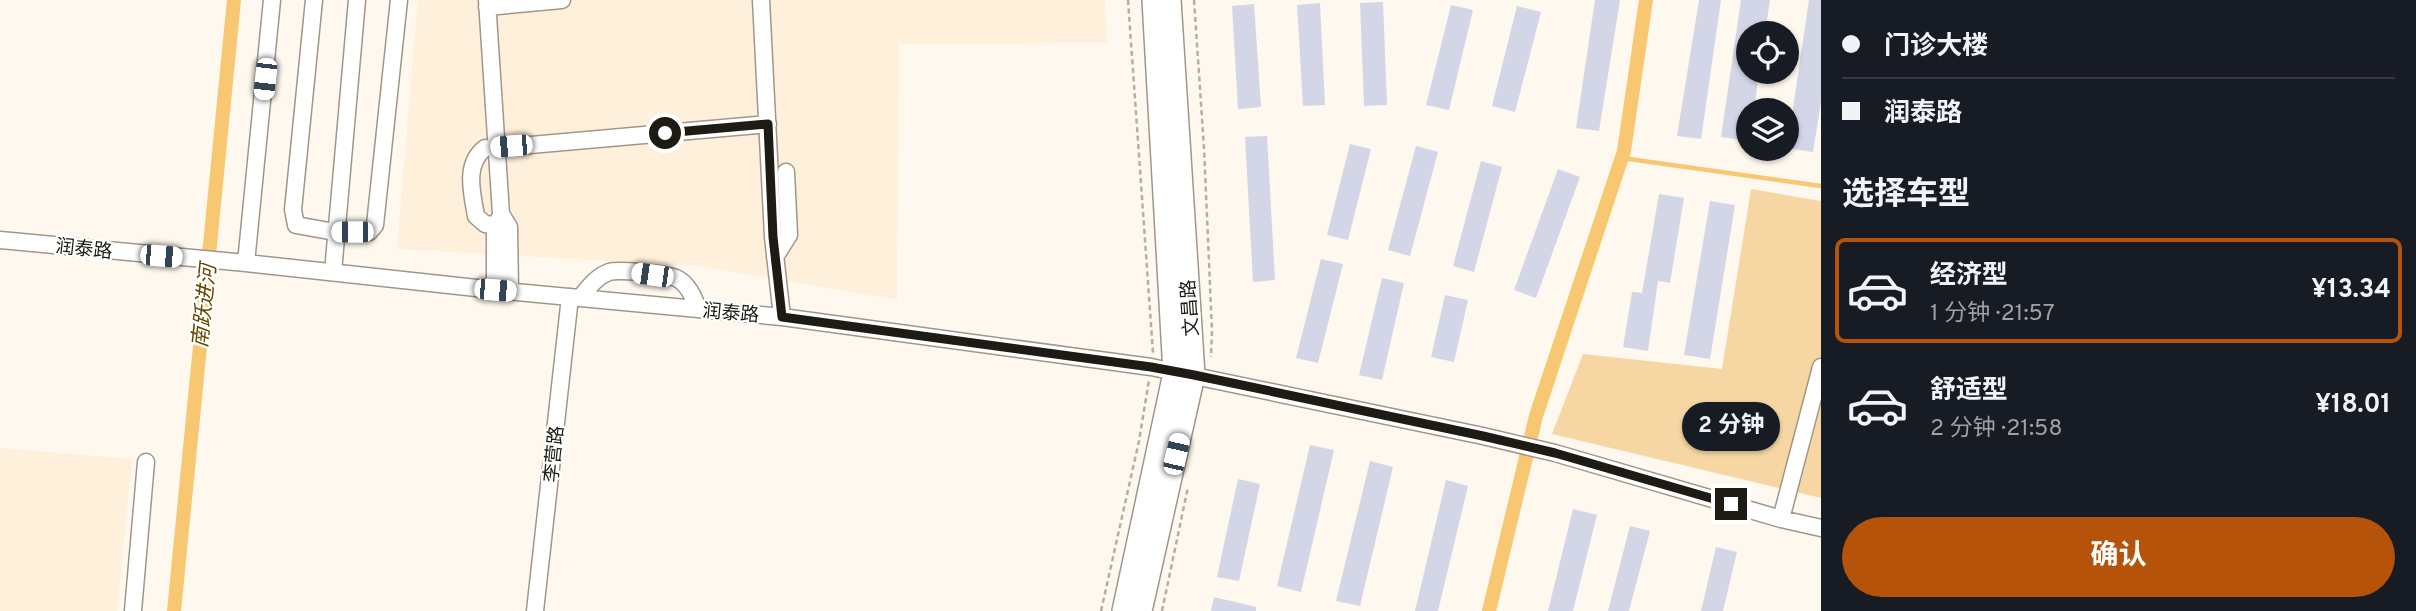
<!DOCTYPE html>
<html lang="zh">
<meta charset="utf-8">
<style>
:root{--surface:#171b24;--page:#242831;--text:#f1f3f6;--muted:#9ea1a6;--line:#363941;--accent:#b45309}
body{margin:0;font-family:Overpass,"Noto Sans SC",sans-serif;background:var(--page);color:var(--text);height:100vh;display:flex;flex-direction:column;font-size:26px;white-space:nowrap}
*{box-sizing:border-box;margin:0}
p{font-size:23px;color:var(--muted)}
.icon{flex:none;width:38px;height:38px;fill:none;stroke:currentColor;stroke-width:2;stroke-linecap:round;stroke-linejoin:round}
.map{position:relative;flex:1;overflow:hidden}
.drawer{display:flex;flex-direction:column;background:var(--surface);width:595px}
.drawer>*{flex:none}
.banner{display:grid;align-content:center;height:154px;padding:0 21px;background:var(--surface)}
.controls{position:absolute;left:1736px;top:21px;display:grid;gap:14px}
.controls a{display:grid;place-items:center;width:63px;height:63px;border-radius:50%;background:var(--surface);box-shadow:0 2px 5px #0004;font-size:35px}
.end{position:absolute;width:32px;height:32px;margin:-16px;border:9px solid #1e1b15;background:#fff;box-shadow:0 0 0 4px #fff}
.from{border-radius:50%}
.bubble{position:absolute;height:49px;border-radius:24px;background:var(--surface);box-shadow:0 2px 5px #0004;font-size:23px;font-weight:700;line-height:49px;text-align:center}
.car{position:absolute;width:21px;height:42px;margin:-21px -10px;border-radius:9px;box-shadow:0 0 5px 2px #0007;background:linear-gradient(#fff 24%,#345 0 40%,#fff 0 76%,#345 0 86%,#fff 0)}
.banner b{display:flex;align-items:center;gap:24px;height:66px;font-size:26px}
.banner b+b{border-top:2px solid var(--line)}
.banner i{width:18px;height:18px;background:var(--text)}
ul{padding:0;list-style:none}
li{display:flex;align-items:center;gap:21px;height:105px;margin:0 14px 10px;padding:0 7px;border:4px solid transparent;border-radius:10px}
li div{flex:1}
li b{display:block;font-size:26px}
li em{font-style:normal;font-weight:700}
li.selected{border-color:var(--accent)}
li>.icon{width:63px;height:63px;stroke-width:1.5}
h2{padding:0 21px;font-size:32px;line-height:84px}
.action{display:flex;gap:14px;margin-top:auto;padding:14px 21px}
.action a{flex:1;height:80px;border-radius:42px;background:var(--accent);color:#fff;font-size:28px;font-weight:700;line-height:80px;text-align:center}
main{display:flex;flex:1;min-height:0}
.map>svg:first-child{display:block}
.built{fill:#fef0da}
.green{fill:#f6d7a4}
.lines{fill:none;stroke-linecap:round;stroke-linejoin:round}
.stream{stroke:#f7c772;stroke-width:4.5}
.canal{stroke:#f7c772;stroke-width:14}
.building{fill:#d3d6e7}
.minor-casing{stroke:#a09788;stroke-width:19}
.major-casing{stroke:#a09788;stroke-width:24}
.path{stroke:#b3aea6;stroke-width:2.5;stroke-dasharray:5 3.5;stroke-linecap:butt}
.minor{stroke:#fff;stroke-width:16}
.major{stroke:#fff;stroke-width:21}
.route{stroke:#1e1b15;stroke-width:9}
.labels{text-anchor:middle;stroke-width:5;stroke-linejoin:round;paint-order:stroke}
.street-label{font-size:19px;fill:#1e1b15;stroke:#fff}
.water-label{font-size:21px;font-style:italic;fill:#664700;stroke:#fff}
</style>
<main>
<div class="map">
<svg width="1821" height="611" viewBox="0 0 1821 611">
<rect width="100%" height="100%" fill="#fef8ef"/>
<!-- built -->
<path class="built" d="M418,0H1105L1107,43L899,44L897,300L700,266L397,249Z
M0,448L132,459L117,611H0Z"/>
<!-- green -->
<path class="green" d="M1751,189L1821,201V498L1552,434L1583,354L1722,369Z"/>
<g class="lines">
<!-- stream -->
<path class="stream" d="M1622,158L1821,186"/>
<!-- canal -->
<path class="canal" d="M174,611L234,0
M1489,611L1536,416L1624,151L1646,0"/>
</g>
<!-- building -->
<path class="building" d="M1595,0H1620L1599,131L1576,128Z
M1699,0H1721L1701,139L1677,136Z
M1741,0H1770L1765,33H1748V72H1759L1754,110H1748V141L1721,137Z
M1809,0H1821V102L1813,152L1787,148Z
M1383,2L1387,105L1364,106L1360,3Z
M1320,3L1325,105L1303,106L1297,5Z
M1254,4L1261,107L1238,109L1232,6Z
M1451,5L1473,10L1449,110L1426,105Z
M1517,6L1541,12L1515,112L1492,106Z
M1267,136L1275,280L1253,282L1245,137Z
M1350,144L1371,149L1348,240L1327,235Z
M1416,146L1438,152L1410,256L1388,250Z
M1481,161L1502,167L1474,272L1453,266Z
M1558,169L1580,177L1536,298L1514,290Z
M1659,194L1684,198L1670,283L1658,281L1648,351L1623,347L1632,292L1642,293Z
M1710,201L1735,205L1710,359L1684,355Z
M1321,259L1343,264L1318,363L1296,358Z
M1382,278L1404,283L1382,380L1359,375Z
M1445,295L1468,300L1454,362L1431,357Z
M1310,445L1334,450L1301,592L1277,586Z
M1370,461L1393,467L1360,606L1336,601Z
M1238,479L1260,484L1239,581L1217,577Z
M1446,480L1468,486L1438,611H1415Z
M1573,509L1597,515L1573,611H1548Z
M1630,526L1650,531L1629,611H1608Z
M1716,547L1737,552L1723,611H1701Z
M1214,597L1256,607V611H1211Z"/>
<g class="lines">
<defs>
<path id="minor" d="M314,0L293,210L296,225L335,232H369L375,225L399,0
M487,0L501,214L509,227L510,292
M761,0L773,237L782,317
M487,7L562,0
M485,148C464,164 472,193 476,216L485,224L509,227
M497,148L768,124
M0,240L246,263L495,290L782,317L1151,367L1483,436L1555,453L1781,519L1821,528
M775,257L789,235L786,172
M246,263L272,0
M333,272L357,0
M495,290V226L499,219
M580,298C589,287 596,277 609,272C619,269 666,274 676,278C688,283 694,298 698,309
M1781,519L1821,367
M133,611L146,462
M535,611L570,297"/>
<path id="major" d="M1123,611L1174,373L1153,0
M1141,611L1194,375L1170,0"/>
</defs>
<!-- minor casing -->
<use href="#minor" class="minor-casing"/>
<!-- major casing -->
<use href="#major" class="major-casing"/>
<!-- path -->
<path class="path" d="M1128,0L1153,353
M1194,0L1204,148L1212,331L1211,357
M1101,611L1139,441L1149,380
M1162,611L1188,487"/>
<!-- minor -->
<use href="#minor" class="minor"/>
<!-- major -->
<use href="#major" class="major"/>
</g>
<g class="lines">
<!-- route -->
<path class="route" d="M665,133L768,124L773,237L782,317L1151,367L1194,375L1483,436L1555,453L1731,504"/>
</g>
<g class="labels">
<!-- street labels -->
<g class="street-label">
<text transform="translate(84 248) rotate(6)" y="7">润泰路</text>
<text transform="translate(1189 308) rotate(-94)" y="7">文昌路</text>
<text transform="translate(731 312) rotate(5)" y="7">润泰路</text>
<text transform="translate(553 454) rotate(-84)" y="7">李营路</text>
</g>
<!-- water labels -->
<g class="water-label">
<text transform="translate(204 306) rotate(-84)" y="7">南跃进河</text>
</g>
</g>
</svg>
<div class="controls">
<a><svg class="icon" aria-label="locate" viewBox="0 0 24 24"><circle cx="12" cy="12" r="6"/><path d="M12 2v4M12 18v4M2 12h4M18 12h4"/></svg></a>
<a><svg class="icon" aria-label="layers" viewBox="0 0 24 24"><path d="M12 4l9 5-9 5-9-5zM3 14l9 5 9-5"/></svg></a>
</div>
<i class="end from" style="left:665px;top:133px"></i>
<i class="end" style="left:1731px;top:504px"></i>
<div class="bubble" style="left:1682px;top:402px;width:98px">2 分钟</div>
<i class="car" style="left:265px;top:79px;rotate:186deg"></i>
<i class="car" style="left:511px;top:146px;rotate:265deg"></i>
<i class="car" style="left:352px;top:232px;rotate:270deg"></i>
<i class="car" style="left:161px;top:256px;rotate:95deg"></i>
<i class="car" style="left:652px;top:275px;rotate:278deg"></i>
<i class="car" style="left:495px;top:290px;rotate:95deg"></i>
<i class="car" style="left:1176px;top:454px;rotate:13deg"></i>
</div>
<section class="drawer">
<div class="banner">
<b><i class="from"></i>门诊大楼</b>
<b><i></i>润泰路</b>
</div>
<h2>选择车型</h2>
<ul>
<li class="selected"><svg class="icon" aria-label="car" viewBox="0 0 24 24"><path d="M5 17H2v-5l4-1 3-4h7l3 4 3 1v5h-3M9 17h6M6 11h13"/><circle cx="7" cy="17" r="2"/><circle cx="17" cy="17" r="2"/></svg><div><b>经济型</b><p>1 分钟 · 21:57</p></div><em>¥13.34</em></li>
<li><svg class="icon" aria-label="car" viewBox="0 0 24 24"><path d="M5 17H2v-5l4-1 3-4h7l3 4 3 1v5h-3M9 17h6M6 11h13"/><circle cx="7" cy="17" r="2"/><circle cx="17" cy="17" r="2"/></svg><div><b>舒适型</b><p>2 分钟 · 21:58</p></div><em>¥18.01</em></li>
</ul>
<div class="action"><a>确认</a></div>
</section>
</main>
